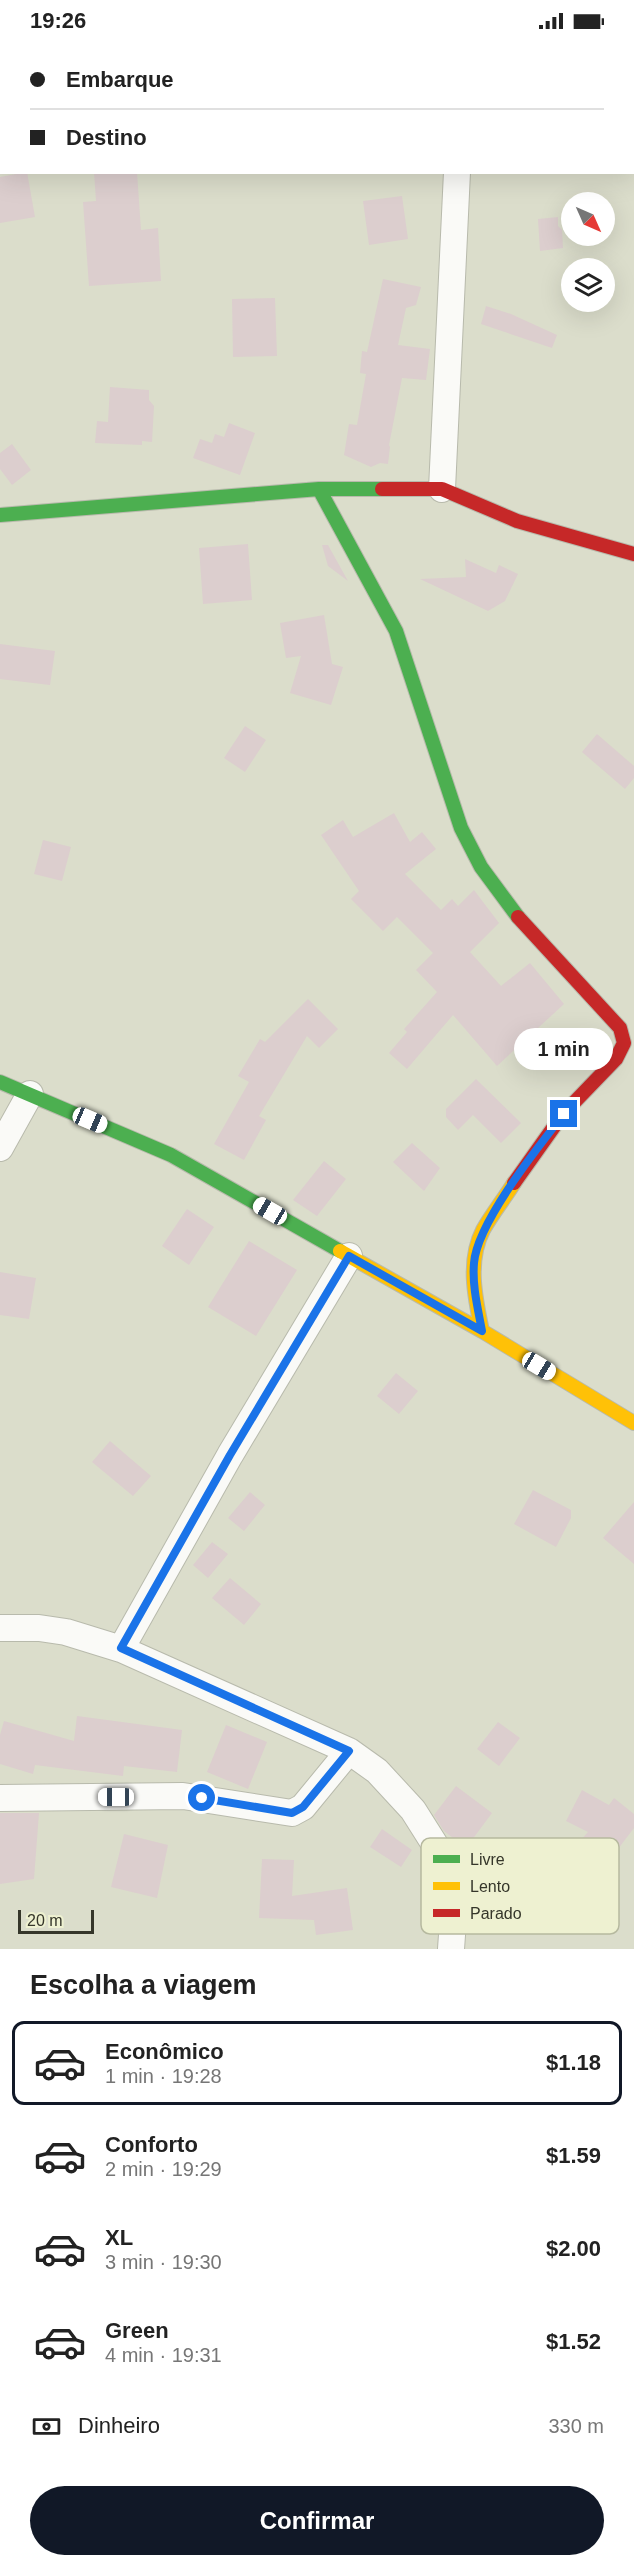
<!DOCTYPE html>
<html lang="pt">
<meta charset="utf-8">
<style>
:root{--surface:#fff;--page:#f2f2f2;--text:#222;--muted:#767676;--line:#e0e0e0;--accent:#111827}
body{margin:0;font-family:Helvetica,sans-serif;background:var(--page);color:var(--text);height:100vh;display:flex;flex-direction:column;font-size:22px;white-space:nowrap}
*{box-sizing:border-box;margin:0}
p{font-size:20px;color:var(--muted)}
.icon{flex:none;width:33px;height:33px;fill:none;stroke:currentColor;stroke-width:2;stroke-linecap:round;stroke-linejoin:round}
.map{position:relative;height:1907px;overflow:hidden}
.drawer{display:flex;flex-direction:column;background:var(--surface);flex:1}
.drawer>*{flex:none}
.top-card{position:absolute;left:0px;top:0px;width:634px;height:132px;box-shadow:0 6px 24px #0002;display:grid;align-content:center;height:132px;padding:0 30px;background:var(--surface)}
.needle{width:39px;rotate:135deg}
.buttons{position:absolute;left:561px;top:150px;display:grid;gap:12px}
.buttons a{display:grid;place-items:center;width:54px;height:54px;border-radius:50%;background:var(--surface);box-shadow:0 6px 24px #0002;font-size:30px}
.scale{position:absolute;left:18px;bottom:15px;width:76px;box-sizing:border-box;padding-left:6px;border:3px solid #35362a;border-top:0;font-size:16px;line-height:21px;white-space:nowrap;color:#35362a;-webkit-text-stroke:4px #eef1d1;paint-order:stroke}
.end{position:absolute;width:27px;height:27px;margin:-14px;border:8px solid #1a73e8;background:#fff;box-shadow:0 0 0 3px #fff}
.from{border-radius:50%}
.bubble{position:absolute;height:42px;border-radius:21px;background:var(--surface);box-shadow:0 6px 24px #0002;font-size:20px;font-weight:800;line-height:42px;text-align:center}
.car{position:absolute;width:18px;height:36px;margin:-18px -9px;border-radius:8px;box-shadow:0 0 4px 2px #0007;background:linear-gradient(#fff 24%,#345 0 40%,#fff 0 76%,#345 0 86%,#fff 0)}
.top-card b{display:flex;align-items:center;gap:21px;height:57px;font-size:22px}
.top-card b+b{border-top:2px solid var(--line)}
.top-card i{width:15px;height:15px;background:var(--text)}
ul{padding:0;list-style:none}
li{display:flex;align-items:center;gap:18px;height:84px;margin:0 12px 9px;padding:0 18px;border:3px solid transparent;border-radius:12px}
li div{flex:1}
li b{display:block;font-size:22px}
li em{font-style:normal;font-weight:800}
li.current{border-color:var(--accent)}
li>.icon{width:54px;height:54px;stroke-width:1.5}
h2{padding:0 30px;font-size:27px;line-height:72px}
.pay{display:flex;align-items:center;gap:15px;height:66px;padding:0 30px;font-size:22px}
.pay p{margin-inline-start:auto}
.cta{display:flex;gap:12px;margin-top:auto;padding:12px 30px}
.cta a{flex:1;height:69px;border-radius:36px;background:var(--accent);color:#fff;font-size:24px;font-weight:800;line-height:69px;text-align:center}
.status{display:flex;justify-content:space-between;align-items:center;height:42px;padding:0 30px;background:var(--surface);direction:ltr}
.status svg{height:16px;fill:currentColor}
.map>svg:first-child{display:block}
.building{fill:#dccece}
.lines{fill:none;stroke-linecap:round;stroke-linejoin:round}
.street-casing{stroke:#b8baac;stroke-width:28}
.fast-casing{stroke:#b8baac;stroke-width:16}
.slow-casing{stroke:#b8baac;stroke-width:16}
.jam-casing{stroke:#b8baac;stroke-width:16}
.street{stroke:#fafaf7;stroke-width:26}
.fast{stroke:#4caf50;stroke-width:14}
.slow{stroke:#ffc107;stroke-width:14}
.jam{stroke:#c62828;stroke-width:14}
.route{stroke:#1a73e8;stroke-width:8}
.key{fill:#eef1d1;stroke:#b6b99f;stroke-width:1.5}
.key-label{font-size:16px;fill:#35362a}
</style>
<div class="status"><b>19:26</b><svg viewBox="0 0 49 12"><path d="M0 12V9h3v3zM5 12V6h3v6zM10 12V3h3v9zM15 12V0h3v12zM26 1h20v11H26zM47 4h2v5h-2z"/></svg></div>
<div class="map">
<svg width="634" height="1907" viewBox="0 0 634 1907">
<rect width="100%" height="100%" fill="#dbddcb"/>
<!-- building -->
<path class="building" d="M27,130L35,175L0,181V135Z
M94,130H137L141,188L158,186L161,239L89,244L83,160L96,159Z
M402,154L408,197L369,203L363,159Z
M558,175V184L562,188L563,206L540,209L538,177Z
M383,237L421,245L416,263L406,266L398,303L430,307L426,338L402,336L389,403L390,405L388,422L380,421L371,425L344,413L349,382L357,383L366,332L360,331L362,309L367,310Z
M275,256L277,314L233,315L232,257Z
M486,264L511,272L557,293L552,306L481,282Z
M110,345L149,348V358L154,364L152,400L142,399V403L95,401L97,379L108,380Z
M229,381L255,391L240,433L193,416L200,397L212,401L215,392L224,395Z
M12,402L31,428L12,443L0,427V411Z
M248,502L252,558L203,562L199,506Z
M322,503H328L348,539L328,524Z
M465,517L496,531L499,523L518,532L505,559L488,569L420,537L466,535Z
M324,573L332,622L343,625L331,663L290,651L301,614L286,616L280,581Z
M0,602L55,609L50,643L0,637Z
M245,684L266,698L245,730L224,716Z
M597,692L634,724V736L625,747L582,710Z
M394,771L410,800L422,790L436,807L405,832L441,868L452,857L458,864L474,848L499,881L470,910L501,944L530,921L564,962L497,1024L453,973L407,1027L389,1011L407,990L404,987L437,950L416,928L433,911L397,875L383,889L351,857L359,849L321,793L343,778L353,795Z
M43,798L71,805L62,839L34,832Z
M308,957L338,987L319,1006L307,994L259,1074L266,1078L244,1118L214,1102L249,1040L238,1034L260,997L265,1000Z
M476,1037L521,1081L501,1101L473,1073L458,1088L446,1075V1067Z
M412,1101L440,1126L424,1149L393,1120Z
M324,1119L346,1137L317,1174L293,1158Z
M187,1167L214,1185L189,1223L162,1204Z
M249,1199L297,1228L256,1294L208,1265Z
M0,1230L36,1236L29,1277L0,1273Z
M396,1331L418,1349L399,1372L377,1354Z
M110,1399L151,1434L133,1454L92,1420Z
M533,1448L571,1468V1476L556,1505L514,1482Z
M250,1450L265,1463L244,1489L228,1476Z
M634,1460V1522L603,1496Z
M212,1500L228,1512L208,1536L193,1523Z
M230,1536L261,1562L244,1583L212,1556Z
M77,1674L182,1688L177,1730L124,1724L123,1734L35,1723L33,1732L0,1722V1693L4,1679L74,1699Z
M498,1680L520,1696L499,1724L477,1707Z
M226,1683L267,1700L248,1747L207,1730Z
M456,1744L492,1771L466,1806L444,1789L434,1773Z
M582,1748L609,1763L614,1756L634,1772V1786L608,1820L581,1798L588,1790L566,1779Z
M0,1771H39L34,1837L0,1842Z
M382,1787L412,1808L401,1825L370,1805Z
M124,1792L168,1803L157,1856L111,1845Z
M262,1817L294,1818L292,1854L347,1846L353,1888L316,1893L314,1878L259,1876Z"/>
<g class="lines">
<defs>
<path id="street" d="M458,0V2
M633,28H634
M0,30L2,29
M442,447L457,130
M0,1106L30,1052
M0,1586H39L66,1590L121,1607L349,1709L377,1729L413,1768L449,1825L455,1851L451,1907
M121,1607L230,1413L349,1214
M0,1756L183,1754L292,1771L303,1765L349,1709"/>
<path id="fast" d="M319,447L396,589L461,786L481,825L518,875
M0,473L319,447H382
M0,1040L171,1113L340,1209"/>
<path id="slow" d="M340,1209L482,1289L634,1381
M482,1289C475,1256 467,1219 483,1188C492,1172 504,1157 514,1141"/>
<path id="jam" d="M382,447H442L517,479L634,512
M514,1141L563,1072L616,1017L624,1001L620,986L518,875"/>
</defs>
<!-- street casing -->
<use href="#street" class="street-casing"/>
<!-- fast casing -->
<use href="#fast" class="fast-casing"/>
<!-- slow casing -->
<use href="#slow" class="slow-casing"/>
<!-- jam casing -->
<use href="#jam" class="jam-casing"/>
<!-- street -->
<use href="#street" class="street"/>
<!-- fast -->
<use href="#fast" class="fast"/>
<!-- slow -->
<use href="#slow" class="slow"/>
<!-- jam -->
<use href="#jam" class="jam"/>
</g>
<g class="lines">
<!-- route -->
<path class="route" d="M202,1756L292,1771L303,1765L349,1709L121,1606L230,1413L349,1214L482,1289C478,1267 472,1244 474,1221C477,1181 538,1105 564,1072"/>
</g>
<!-- legend -->
<rect x="421" y="1796" width="198" height="96" rx="9" class="key"/>
<rect x="433" y="1813" width="27" height="8" fill="#4caf50"/>
<rect x="433" y="1840" width="27" height="8" fill="#ffc107"/>
<rect x="433" y="1867" width="27" height="8" fill="#c62828"/>
<g class="key-label">
<text x="470" y="1823">Livre</text>
<text x="470" y="1850">Lento</text>
<text x="470" y="1877">Parado</text>
</g>
</svg>
<div class="buttons">
<a><svg class="needle" viewBox="-14 -14 28 28"><path d="M0-13l5 13h-10z" fill="#e53935"/><path d="M0 13l5-13h-10z" fill="#767676"/></svg></a>
<a><svg class="icon" aria-label="layers" viewBox="0 0 24 24"><path d="M12 4l9 5-9 5-9-5zM3 14l9 5 9-5"/></svg></a>
</div>
<div class="scale">20 m</div>
<i class="end from" style="left:202px;top:1756px"></i>
<i class="end" style="left:564px;top:1072px"></i>
<div class="bubble" style="left:514px;top:986px;width:99px">1 min</div>
<i class="car" style="left:90px;top:1078px;rotate:113deg"></i>
<i class="car" style="left:270px;top:1169px;rotate:300deg"></i>
<i class="car" style="left:539px;top:1324px;rotate:121deg"></i>
<i class="car" style="left:116px;top:1755px;rotate:270deg"></i>
<div class="top-card">
<b><i class="from"></i>Embarque</b>
<b><i></i>Destino</b>
</div>
</div>
<section class="drawer">
<h2>Escolha a viagem</h2>
<ul>
<li class="current"><svg class="icon" aria-label="car" viewBox="0 0 24 24"><path d="M5 17H2v-5l4-1 3-4h7l3 4 3 1v5h-3M9 17h6M6 11h13"/><circle cx="7" cy="17" r="2"/><circle cx="17" cy="17" r="2"/></svg><div><b>Econômico</b><p>1 min · 19:28</p></div><em>$1.18</em></li>
<li><svg class="icon" aria-label="car" viewBox="0 0 24 24"><path d="M5 17H2v-5l4-1 3-4h7l3 4 3 1v5h-3M9 17h6M6 11h13"/><circle cx="7" cy="17" r="2"/><circle cx="17" cy="17" r="2"/></svg><div><b>Conforto</b><p>2 min · 19:29</p></div><em>$1.59</em></li>
<li><svg class="icon" aria-label="car" viewBox="0 0 24 24"><path d="M5 17H2v-5l4-1 3-4h7l3 4 3 1v5h-3M9 17h6M6 11h13"/><circle cx="7" cy="17" r="2"/><circle cx="17" cy="17" r="2"/></svg><div><b>XL</b><p>3 min · 19:30</p></div><em>$2.00</em></li>
<li><svg class="icon" aria-label="car" viewBox="0 0 24 24"><path d="M5 17H2v-5l4-1 3-4h7l3 4 3 1v5h-3M9 17h6M6 11h13"/><circle cx="7" cy="17" r="2"/><circle cx="17" cy="17" r="2"/></svg><div><b>Green</b><p>4 min · 19:31</p></div><em>$1.52</em></li>
</ul>
<div class="pay"><svg class="icon" aria-label="cash" viewBox="0 0 24 24"><path d="M3 7h18v10H3z"/><circle cx="12" cy="12" r="2"/></svg>Dinheiro<p>330 m</p></div>
<div class="cta"><a>Confirmar</a></div>
</section>
